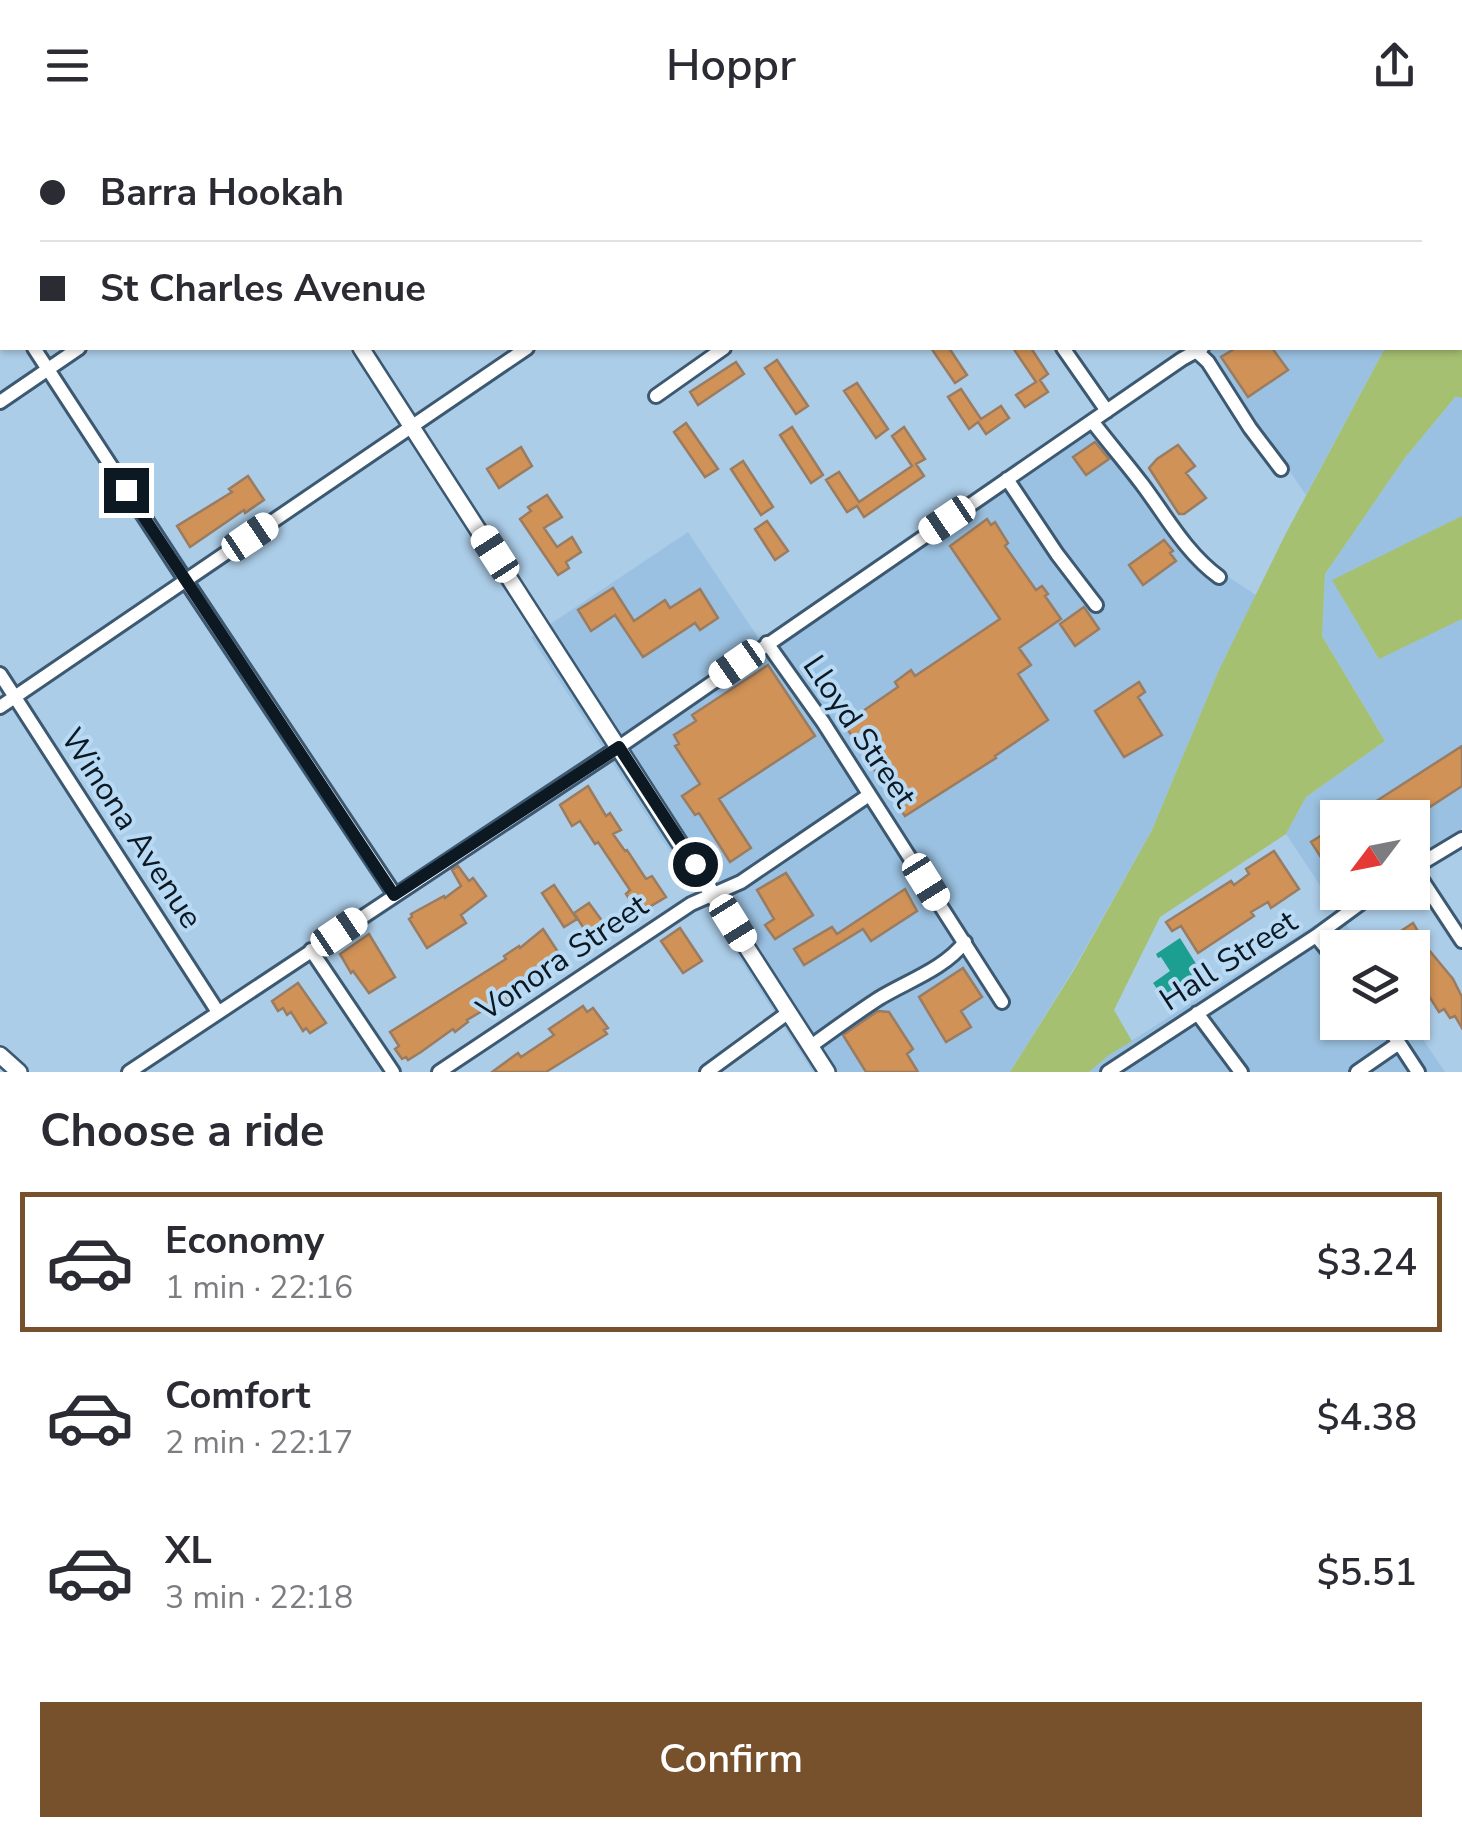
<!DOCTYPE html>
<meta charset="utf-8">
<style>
:root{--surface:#fff;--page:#f7f7f7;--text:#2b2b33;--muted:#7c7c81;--line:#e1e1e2;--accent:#76512c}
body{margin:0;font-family:"Nunito Sans",sans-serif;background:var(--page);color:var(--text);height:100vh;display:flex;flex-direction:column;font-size:38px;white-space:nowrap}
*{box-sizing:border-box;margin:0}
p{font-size:32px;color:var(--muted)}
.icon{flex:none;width:55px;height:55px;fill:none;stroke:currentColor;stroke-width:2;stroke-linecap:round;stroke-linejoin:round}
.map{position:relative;height:942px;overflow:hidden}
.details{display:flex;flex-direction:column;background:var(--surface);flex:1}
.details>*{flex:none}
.banner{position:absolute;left:0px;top:0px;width:1462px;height:220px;box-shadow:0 2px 8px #0004;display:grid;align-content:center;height:220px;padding:0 40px;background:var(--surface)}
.needle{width:65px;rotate:238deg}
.tools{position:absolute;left:1320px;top:670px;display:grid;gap:20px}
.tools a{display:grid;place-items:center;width:110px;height:110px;border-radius:0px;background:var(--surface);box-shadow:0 2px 8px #0004;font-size:50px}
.end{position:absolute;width:45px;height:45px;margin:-22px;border:12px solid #0c1822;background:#fff;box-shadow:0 0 0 5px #fff}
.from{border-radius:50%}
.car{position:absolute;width:30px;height:60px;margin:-30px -15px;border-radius:12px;box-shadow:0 0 8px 2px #0007;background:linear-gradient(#fff 24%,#345 0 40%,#fff 0 76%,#345 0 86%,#fff 0)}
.banner b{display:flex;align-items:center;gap:35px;height:95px;font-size:38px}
.banner b+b{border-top:2px solid var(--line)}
.banner i{width:25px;height:25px;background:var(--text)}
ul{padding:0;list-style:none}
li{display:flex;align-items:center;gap:30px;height:140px;margin:0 20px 15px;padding:0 20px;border:5px solid transparent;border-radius:0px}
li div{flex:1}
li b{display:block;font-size:38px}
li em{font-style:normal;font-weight:600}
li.current{border-color:var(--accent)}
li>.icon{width:90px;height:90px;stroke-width:1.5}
h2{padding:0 40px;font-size:45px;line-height:120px}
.primary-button{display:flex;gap:20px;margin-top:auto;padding:20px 40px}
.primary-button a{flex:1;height:115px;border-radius:0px;background:var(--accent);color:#fff;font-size:40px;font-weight:600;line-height:115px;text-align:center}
header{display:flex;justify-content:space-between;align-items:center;height:130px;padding:0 40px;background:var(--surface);font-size:45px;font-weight:600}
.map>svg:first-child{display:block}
.built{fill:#9ac1e1}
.green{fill:#a6c072}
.water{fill:#1c9e90}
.building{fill:#d09257;stroke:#997c61;stroke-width:2.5}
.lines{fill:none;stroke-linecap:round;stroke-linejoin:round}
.minor-casing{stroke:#3c5971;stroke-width:18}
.major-casing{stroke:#3c5971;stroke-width:20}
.minor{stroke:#fff;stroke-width:12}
.major{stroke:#fff;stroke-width:15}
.route{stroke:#0c1822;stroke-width:12}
.labels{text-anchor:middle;stroke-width:8;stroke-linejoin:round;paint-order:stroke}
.street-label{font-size:32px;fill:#0c1822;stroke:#b8daf5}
</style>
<header><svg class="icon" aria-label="menu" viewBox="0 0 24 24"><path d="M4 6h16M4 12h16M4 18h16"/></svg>Hoppr<svg class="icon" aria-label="share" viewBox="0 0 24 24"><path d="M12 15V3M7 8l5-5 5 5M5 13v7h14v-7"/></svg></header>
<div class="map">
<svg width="1462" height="942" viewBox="0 0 1462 942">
<rect width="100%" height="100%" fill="#accde8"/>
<!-- built -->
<path class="built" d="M1055,0H1462V38L1460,40V2H1057Z
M1205,218H1385L1306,365Z
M1457,265L1462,268V699L1413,731L1412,688H1338V762L1365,763L1337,781L1362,817L1338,818V892L1412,893L1445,942H1089L1109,925L1337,781L1286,704L1306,667L1385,611L1322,506L1325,444L1404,329Z
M1103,293L1204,431L1256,465L1218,542L1152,700L1073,840L1010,942H813L531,507L688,402L767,521Z"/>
<!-- green -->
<path class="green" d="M1462,38V268L1456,266L1404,329L1325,444L1322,506L1385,611L1306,667L1286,704L1160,787L1114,880L1132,911L1109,925L1089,942H1010L1074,840L1152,700L1218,542L1285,405L1385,218H1460V40Z
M1462,386V489L1379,529L1332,450Z"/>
<!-- water -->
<path class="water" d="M1180,808L1203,845L1165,870L1153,853L1170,841L1161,827L1158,828L1156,824Z"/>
<!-- building -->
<path class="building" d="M931,218H949L967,245L955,253Z
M1013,218H1031L1048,244L1040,250L1048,262L1025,277L1016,265L1036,252Z
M1236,218H1272L1288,240L1248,267L1221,227Z
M777,230L808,276L796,284L765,238Z
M736,232L744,244L698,275L690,262Z
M857,253L888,299L876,308L844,261Z
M961,259L981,289L1001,276L1009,288L986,304L978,292L969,299L948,267Z
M686,293L718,339L705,347L674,302Z
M792,297L823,345L811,353L780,305Z
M904,297L925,329L916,334L924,346L864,387L857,376L847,382L826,350L839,342L859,372L912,336L892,306Z
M1095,312L1109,329L1086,345L1073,327Z
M1178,315L1195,336L1186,343L1206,368L1184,384H1179L1149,338L1157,329Z
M521,317L532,336L499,358L487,339Z
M743,331L773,377L761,385L731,339Z
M248,346L264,370L245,383L244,380L190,417L177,396L232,362L229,359Z
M547,365L562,387L544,398L557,417L572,407L581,422L566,432L569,438L558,445L520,389L531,381L528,377Z
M987,389L991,395L995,392L1008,413L1005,416L1036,460L1042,456L1048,464L1045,466L1061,489L1019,518L1031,535L1018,544L1048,590L995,626L996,628L905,686L844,594L898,557L895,552L911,540L915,546L1000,489L950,416Z
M767,391L788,421L775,430L755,399Z
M1164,410L1173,421L1170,423L1176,431L1143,455L1129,435Z
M613,458L634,491L665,470L670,478L700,459L718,488L700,500L695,493L643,527L615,485L591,501L578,480Z
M1084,477L1099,499L1075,516L1060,494Z
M768,535L815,606L719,669L751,718L730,732L699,683L695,685L682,666L700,654L675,616L679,614L674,605L696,591L692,585Z
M1139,552L1145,562L1138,567L1162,605L1124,627L1095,581Z
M1462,616V656L1413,688H1350Z
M588,656L606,686L610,683L621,700L613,704L625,721L627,720L646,749L652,746L666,767L639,783L626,764L630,760L598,712L595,714L580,691L572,696L560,675Z
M1338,695V736L1328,742L1322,733L1324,732L1311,712Z
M1274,721L1299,759L1271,778L1268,772L1251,782L1254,786L1198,823L1181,796L1172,801L1166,792L1231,751L1234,755L1249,744L1246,739Z
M458,736L469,751L473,748L486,766L461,785L466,793L427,818L409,789L412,787L411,784L444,766L445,768L461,756L452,740Z
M786,743L813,785L775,809L765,795L774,789L757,760Z
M554,755L577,789L564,797L542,763Z
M905,759L917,781L871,811L863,799L804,835L794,819L832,797L837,804Z
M589,773L608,799L592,811L574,783Z
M1413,793L1429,820L1453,849L1462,867V898L1455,886L1450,888L1444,879L1439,882L1412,839V818H1405L1398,803Z
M680,798L702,831L683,843L661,811Z
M543,799L562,828L534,844L535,846L515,862L517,864L501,875L499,871L467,890L468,892L455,902L453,899L421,922L408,930L406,927L402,929L395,919L399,916L390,902L506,829L504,826L519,816L520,818Z
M369,804L395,847L369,863L353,841L351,843L340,824Z
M963,838L982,867L961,881L971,897L946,912L919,867Z
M298,853L326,893L310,903L306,898L303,901L291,882L287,885L283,878L278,881L272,871Z
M583,876L587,882L593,878L608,898L604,900L607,904L546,942H492L518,923L521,927L554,905L549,899Z
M878,881L889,882L913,919L907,924L918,942H866L843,905Z"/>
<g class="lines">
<defs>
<path id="minor" d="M371,2L375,0
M424,2L428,0
M843,2L847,0
M1031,2L1034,0
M1173,2L1177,0
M1460,21L1462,18
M0,164L2,168
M34,218L186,451L395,765
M1063,218L1107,281
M1193,218L1208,232L1250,298L1281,339
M656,266L724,218
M0,272L79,218
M1092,291C1108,312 1126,333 1142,354C1166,386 1186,423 1219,447
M1007,349L1057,424L1096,475
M767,513L823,592L1002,872
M0,544L218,882
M0,577L527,218
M1414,738L1462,811
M1412,739L1462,709
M1316,806L1338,833
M311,820L393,942
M1197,883L1241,942
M1399,913L1418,942
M811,916C833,900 855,884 878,869C907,851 943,840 965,812
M129,942L619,617L1182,229L1202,218
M439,942L691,774L741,752L869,665
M707,942L789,882
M1108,942L1316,806L1376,762
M1357,942L1399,913L1384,892"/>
<path id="major" d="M220,0L222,2
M361,218L827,942
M0,925L19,942"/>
</defs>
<!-- minor casing -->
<use href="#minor" class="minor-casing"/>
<!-- major casing -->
<use href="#major" class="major-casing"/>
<!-- minor -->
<use href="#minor" class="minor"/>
<!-- major -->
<use href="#major" class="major"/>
</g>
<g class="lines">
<!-- route -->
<path class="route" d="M126,360L394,765L619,617L695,734"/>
</g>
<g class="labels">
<!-- street labels -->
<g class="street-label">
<text transform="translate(860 601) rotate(56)" y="11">Lloyd Street</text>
<text transform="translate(132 698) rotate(57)" y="11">Winona Avenue</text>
<text transform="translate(562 827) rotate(-34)" y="11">Vonora Street</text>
<text transform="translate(1228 830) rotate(-33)" y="11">Hall Street</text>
</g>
</g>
</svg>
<div class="tools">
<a><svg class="needle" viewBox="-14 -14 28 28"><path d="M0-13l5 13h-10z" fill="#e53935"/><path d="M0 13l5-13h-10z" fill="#7c7c81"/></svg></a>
<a><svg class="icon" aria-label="layers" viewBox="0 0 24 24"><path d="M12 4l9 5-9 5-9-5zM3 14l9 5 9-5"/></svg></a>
</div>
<i class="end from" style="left:695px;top:734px"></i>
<i class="end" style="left:126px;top:360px"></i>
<i class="car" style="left:947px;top:390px;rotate:236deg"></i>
<i class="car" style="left:250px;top:407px;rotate:56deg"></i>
<i class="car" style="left:495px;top:424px;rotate:327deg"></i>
<i class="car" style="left:737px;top:534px;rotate:235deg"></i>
<i class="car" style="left:926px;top:752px;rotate:148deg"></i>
<i class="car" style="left:733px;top:793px;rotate:148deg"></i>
<i class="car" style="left:339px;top:802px;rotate:56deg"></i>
<div class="banner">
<b><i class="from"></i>Barra Hookah</b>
<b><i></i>St Charles Avenue</b>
</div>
</div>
<section class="details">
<h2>Choose a ride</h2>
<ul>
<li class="current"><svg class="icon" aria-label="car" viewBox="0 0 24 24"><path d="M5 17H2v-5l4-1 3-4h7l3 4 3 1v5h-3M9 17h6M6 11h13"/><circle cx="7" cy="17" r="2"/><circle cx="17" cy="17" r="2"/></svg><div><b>Economy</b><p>1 min · 22:16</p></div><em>$3.24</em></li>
<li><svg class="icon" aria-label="car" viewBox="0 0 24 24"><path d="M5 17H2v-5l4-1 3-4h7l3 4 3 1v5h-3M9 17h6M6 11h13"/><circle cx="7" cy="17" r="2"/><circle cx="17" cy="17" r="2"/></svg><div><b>Comfort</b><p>2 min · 22:17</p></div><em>$4.38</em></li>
<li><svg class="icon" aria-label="car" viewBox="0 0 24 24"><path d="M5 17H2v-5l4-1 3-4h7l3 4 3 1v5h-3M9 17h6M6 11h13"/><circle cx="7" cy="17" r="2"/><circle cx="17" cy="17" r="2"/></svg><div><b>XL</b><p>3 min · 22:18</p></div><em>$5.51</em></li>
</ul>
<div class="primary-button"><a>Confirm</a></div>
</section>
